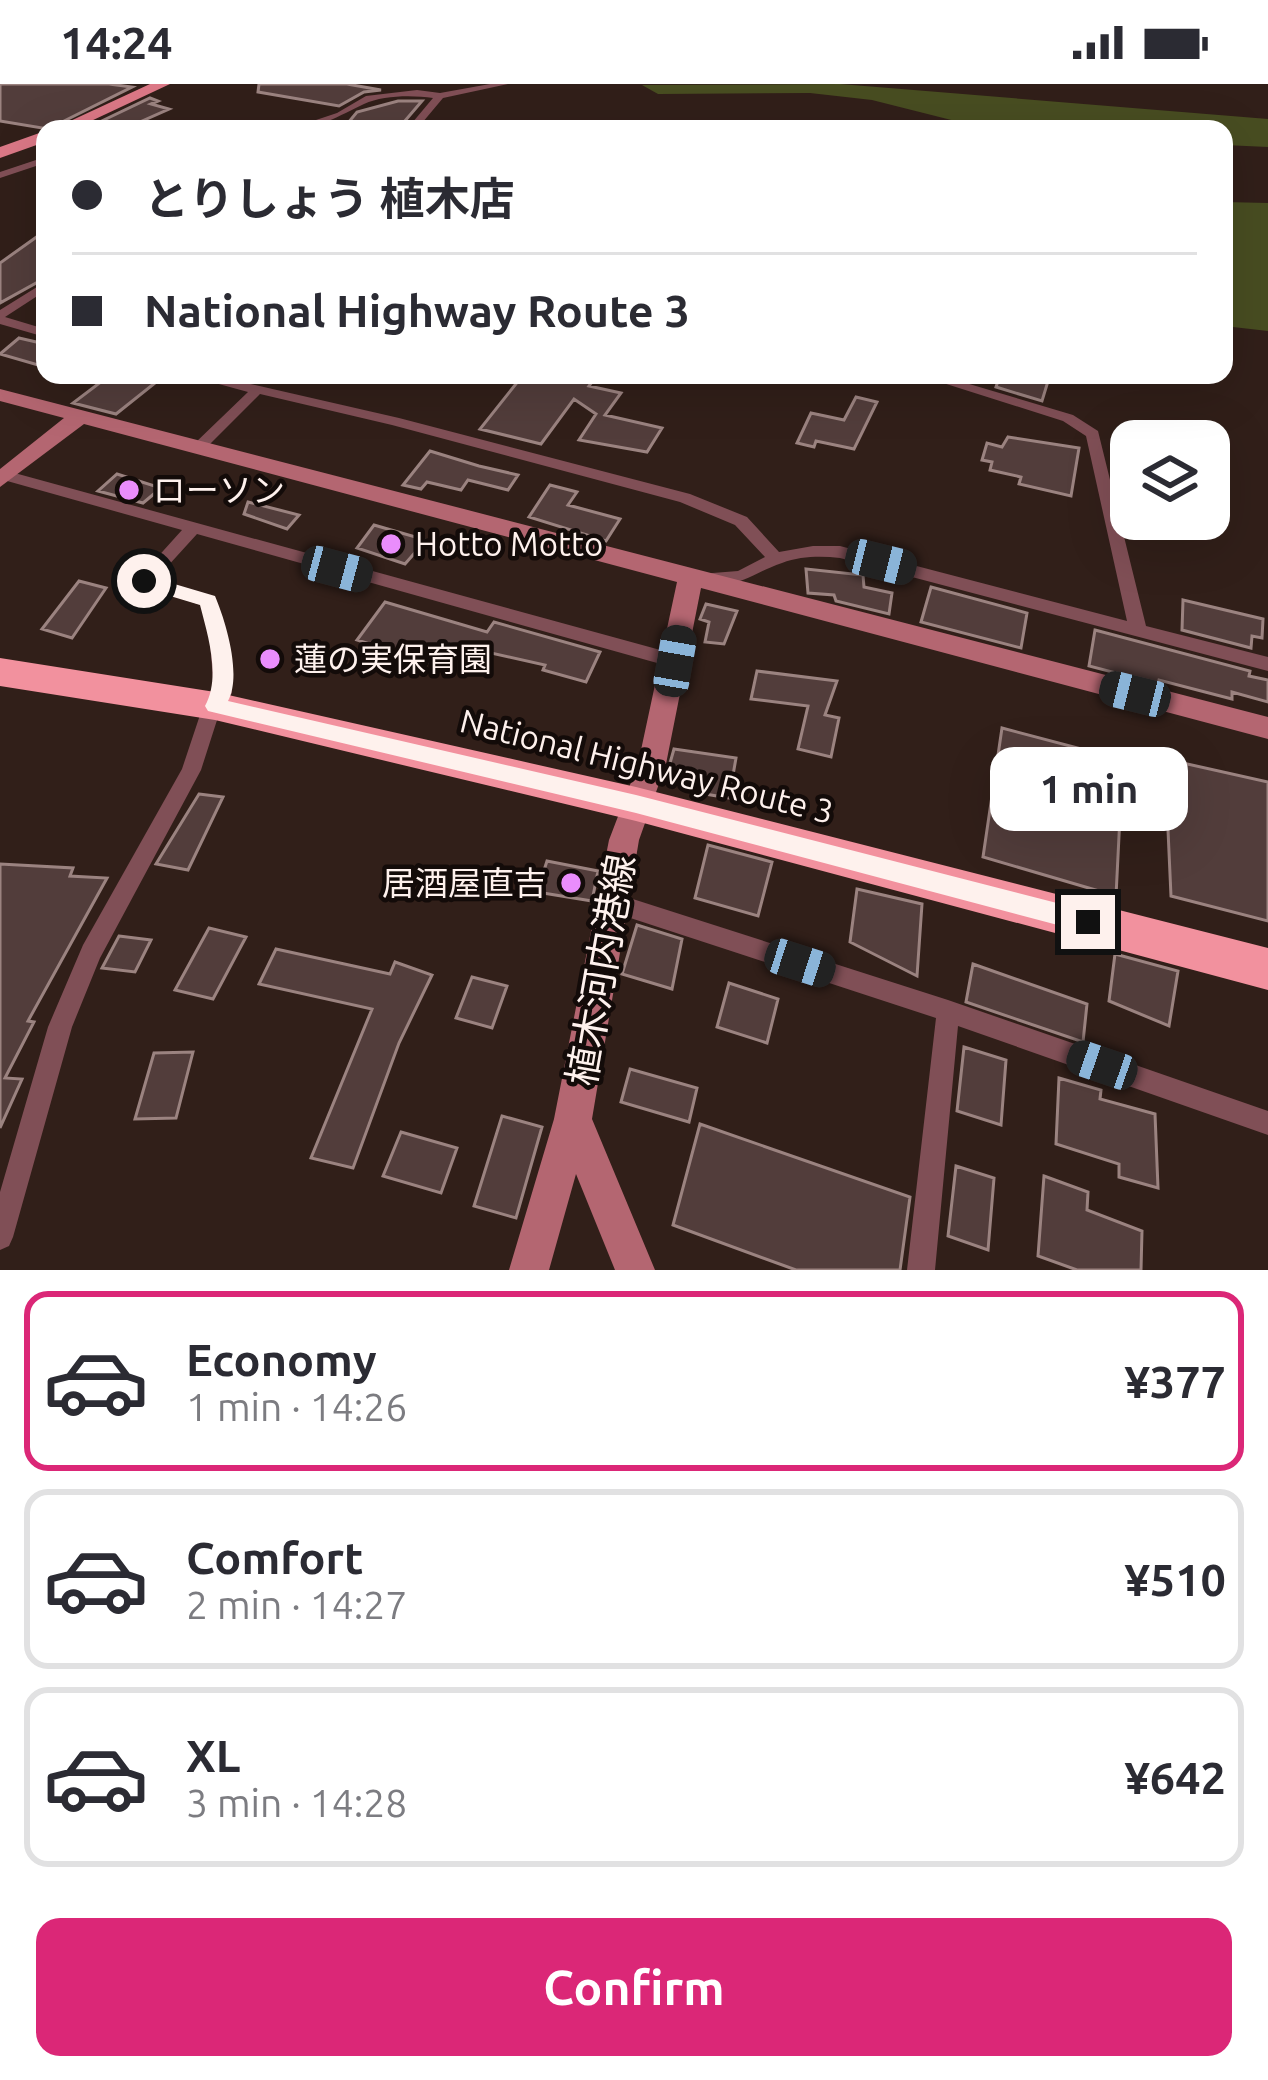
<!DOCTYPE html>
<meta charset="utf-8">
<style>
:root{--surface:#fff;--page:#f2f2f3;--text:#2b2b33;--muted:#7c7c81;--line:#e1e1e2;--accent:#db2777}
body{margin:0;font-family:Ubuntu,"Noto Sans JP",sans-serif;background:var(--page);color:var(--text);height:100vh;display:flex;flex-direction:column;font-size:45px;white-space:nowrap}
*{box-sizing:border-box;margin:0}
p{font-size:39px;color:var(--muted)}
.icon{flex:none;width:66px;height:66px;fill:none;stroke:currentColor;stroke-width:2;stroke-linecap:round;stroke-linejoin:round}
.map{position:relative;height:1186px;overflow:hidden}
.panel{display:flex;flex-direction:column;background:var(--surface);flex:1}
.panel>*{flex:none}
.guide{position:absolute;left:36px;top:36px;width:1197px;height:264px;border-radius:24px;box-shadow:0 12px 48px #0002;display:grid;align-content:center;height:264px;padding:0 36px;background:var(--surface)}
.buttons{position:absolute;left:1110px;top:336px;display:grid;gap:24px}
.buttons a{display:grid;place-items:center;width:120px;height:120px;border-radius:24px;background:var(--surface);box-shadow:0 12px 48px #0002;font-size:60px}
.end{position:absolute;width:54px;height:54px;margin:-27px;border:15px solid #fef1ed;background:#111;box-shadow:0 0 0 6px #111}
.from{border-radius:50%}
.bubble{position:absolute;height:84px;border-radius:24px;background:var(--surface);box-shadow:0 12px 48px #0002;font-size:39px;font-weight:700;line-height:84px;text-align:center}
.car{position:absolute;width:36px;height:72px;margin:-36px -18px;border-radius:15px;box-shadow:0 0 9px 3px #0007;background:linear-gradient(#222 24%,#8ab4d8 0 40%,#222 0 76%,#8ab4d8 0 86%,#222 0)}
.guide b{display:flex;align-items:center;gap:42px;height:114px;font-size:45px}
.guide b+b{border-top:3px solid var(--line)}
.guide i{width:30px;height:30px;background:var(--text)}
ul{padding:21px 0 0;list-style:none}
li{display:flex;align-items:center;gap:36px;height:180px;margin:0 24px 18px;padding:0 12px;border:6px solid var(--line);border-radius:24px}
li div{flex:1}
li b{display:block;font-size:45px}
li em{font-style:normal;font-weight:700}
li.on{border-color:var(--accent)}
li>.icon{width:108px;height:108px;stroke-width:1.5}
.button{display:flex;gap:24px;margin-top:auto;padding:24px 36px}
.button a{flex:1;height:138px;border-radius:24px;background:var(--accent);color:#fff;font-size:48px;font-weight:700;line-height:138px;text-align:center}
.status{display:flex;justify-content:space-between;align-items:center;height:84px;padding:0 60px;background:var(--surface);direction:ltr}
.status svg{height:33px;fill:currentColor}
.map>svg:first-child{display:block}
.green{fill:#484d21}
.building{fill:#523d3b;stroke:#9b8380;stroke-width:3}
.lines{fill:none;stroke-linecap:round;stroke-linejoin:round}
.street{fill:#804f56;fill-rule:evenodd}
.secondary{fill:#b46671;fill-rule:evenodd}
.primary{fill:#db7886;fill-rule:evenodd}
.highway{fill:#f2919e;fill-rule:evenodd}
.route{fill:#fef1ed}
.poi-dot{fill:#ea8dfc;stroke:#130b09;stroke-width:4.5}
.labels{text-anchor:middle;stroke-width:9;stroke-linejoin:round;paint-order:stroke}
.poi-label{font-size:33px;fill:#fef1ed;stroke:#130b09;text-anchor:start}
.street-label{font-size:33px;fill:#fef1ed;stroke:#130b09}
.near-street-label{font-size:39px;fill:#fef1ed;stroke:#130b09}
</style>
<div class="status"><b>14:24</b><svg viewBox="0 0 49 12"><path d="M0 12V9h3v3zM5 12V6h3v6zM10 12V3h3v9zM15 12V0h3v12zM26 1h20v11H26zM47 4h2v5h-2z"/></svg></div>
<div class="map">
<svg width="1268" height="1186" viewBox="0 0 1268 1186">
<rect width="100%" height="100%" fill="#311f19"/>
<!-- green -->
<path class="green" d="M840,0L1268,35V63L1224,61V45H987L872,16L810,9L658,10L642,1Z
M1224,118L1268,119V247L1224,242Z"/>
<!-- building -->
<path class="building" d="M0,0H109L132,3L48,45L0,37Z
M259,0H347L381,6L364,8L339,22L258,8Z
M150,14L158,17L151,20L169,25L124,45H85Z
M398,17H422L398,45H343L357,28Z
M45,147V194L0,219V179Z
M19,254L45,260V283L0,270Z
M110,291H165L116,330L73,319Z
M523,291H597L589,302L621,309L605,331L662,344L647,368L579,356L596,330L574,315L541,360L480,345Z
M1000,291L1049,294L1042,317L996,303Z
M856,313L877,318L854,365L816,357L814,363L797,359L811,329L844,336Z
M1008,353L1079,364L1071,412L1019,400L1021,393L990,386L992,378L982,376L987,359L1002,363Z
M430,367L479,382L518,391L508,406L468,396L461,406L427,398L421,405L403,401Z
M117,390L161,404L143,419L98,407Z
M550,401L577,408L568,421L620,435L606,457L529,433Z
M248,418L299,431L287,445L244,430Z
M374,441L426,456L405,480L357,464Z
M806,485L863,491L864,503L892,509L889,530L836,517L834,511L808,509Z
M79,497L106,504L72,554L42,545Z
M931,503L1027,529L1021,564L921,538Z
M1183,516L1263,535L1262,554L1252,552L1251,564L1182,546Z
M385,518L487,548L494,538L600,568L586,598L543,586L545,581L451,560L436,581L357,556Z
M706,520L737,527L724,560L705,558L709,538L700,535Z
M1095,546L1250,587L1249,592L1268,596V618L1232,608V615L1159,596L1158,600L1089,582Z
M757,587L837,597L825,631L839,634L831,673L798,665L808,622L751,615Z
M1002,644L1165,687V675L1268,698V837L1171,812L1167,724L1121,712L1116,812L983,773Z
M674,665L736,674L729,714L687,707L666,693Z
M199,710L223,713L188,786L156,780Z
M708,761L772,778L758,832L695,814Z
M547,777L598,787L592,817L537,808Z
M0,780L73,784L70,792L107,794L28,937L34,938L5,994L22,995L0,1044Z
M857,805L922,820L917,892L850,858Z
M637,841L682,855L672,905L622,890Z
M209,844L246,853L213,915L175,906Z
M119,852L151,856L135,888L102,884Z
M276,865L390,890L395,878L432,891L399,959L353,1084L311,1074L372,925L259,900Z
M1115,870L1178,887L1169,942L1109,917Z
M973,880L1087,920L1083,958L966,918Z
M472,893L507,902L492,944L456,934Z
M729,899L778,915L767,959L717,943Z
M964,963L1006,976L1001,1041L957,1027Z
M193,968L176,1034L135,1035L154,969Z
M630,985L697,1004L689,1038L621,1018Z
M1059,994L1101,1006L1100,1015L1155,1030L1158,1104L1119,1093V1080L1056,1060Z
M502,1032L542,1043L516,1134L474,1122Z
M700,1040L910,1113L900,1186H796L673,1141Z
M401,1048L457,1064L441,1109L383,1092Z
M956,1082L994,1094L988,1166L948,1152Z
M1044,1092L1088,1108L1087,1126L1142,1147L1141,1186H1077L1038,1172Z"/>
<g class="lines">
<!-- street -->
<path class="street" d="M490,0H508L443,14L417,45H407L433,14C413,11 383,11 364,20C339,32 318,45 289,45L337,29L366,12L417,6L440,9Z
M45,73V79L0,94V88Z
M45,198V207L5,233L45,245V253L0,240V226Z
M186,291H211L399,334L690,410L747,433L779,468L813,462H840L1127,537L1086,352L1063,337L918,291H939L1073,331L1098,347L1146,542L1268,573V587L840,474C821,472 801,472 782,479C747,491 743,505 700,498L698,494L700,490L738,487L765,473L735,441L680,418L392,341L260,310L203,367H193V361L248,308Z
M0,385L675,570L684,577L675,584L197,450L156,495L215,513L228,558L232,609L218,633L201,686L100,874L72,943L13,1153L9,1162L0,1166V1108L48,943L83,861L182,685L200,631L214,608L210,558L201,521L138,501L136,497L182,446L0,395Z
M614,809L948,916L1268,1027V1051L958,942L935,1186H907L936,934L606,826L603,819L606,812Z"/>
<!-- secondary -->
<path class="secondary" d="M0,305L1268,633V655L701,504L666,680L639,756L592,1035L655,1186H615L576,1090L549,1186H509L554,1035L609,756L638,680L677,498L84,340L0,403V385L64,334L0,317Z"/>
<!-- primary -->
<path class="primary" d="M150,0H170L74,45H53Z
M45,47V58L0,74V63Z"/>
<!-- highway -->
<path class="highway" d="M0,574L215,608L636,703L1268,864V906L636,737L215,636L0,602Z"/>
</g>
<!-- route -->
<path class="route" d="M144,491L215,512C226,538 242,591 228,617L636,711L1088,827L1099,838L1088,849L636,729L208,627L205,622C221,593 208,552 200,521L137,502L135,497Z"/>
<!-- markers -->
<g class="poi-dot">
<circle cx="129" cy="406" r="12"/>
<circle cx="391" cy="460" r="12"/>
<circle cx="270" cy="575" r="12"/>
<circle cx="571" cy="799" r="12"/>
</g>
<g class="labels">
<!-- poi labels -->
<g class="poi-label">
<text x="153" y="418">ローソン</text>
<text x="415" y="472">Hotto Motto</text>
<text x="294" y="587">蓮の実保育園</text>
<text x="547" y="811" text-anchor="end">居酒屋直吉</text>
</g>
<!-- street labels -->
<g class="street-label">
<text transform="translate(647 682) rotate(14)" y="12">National Highway Route 3</text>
</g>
<!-- near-street labels -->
<g class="near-street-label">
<text transform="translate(601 886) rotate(-80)" y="14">植木河内港線</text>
</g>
</g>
</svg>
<div class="buttons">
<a><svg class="icon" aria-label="layers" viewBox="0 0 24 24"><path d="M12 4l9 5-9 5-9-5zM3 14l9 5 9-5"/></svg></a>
</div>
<i class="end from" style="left:144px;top:497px"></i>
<i class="end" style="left:1088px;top:838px"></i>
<div class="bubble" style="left:990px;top:663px;width:198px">1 min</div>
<i class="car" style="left:881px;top:478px;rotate:104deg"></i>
<i class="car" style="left:337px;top:485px;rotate:105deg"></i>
<i class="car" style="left:675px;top:577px;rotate:10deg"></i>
<i class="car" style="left:1135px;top:610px;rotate:284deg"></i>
<i class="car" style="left:800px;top:879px;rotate:108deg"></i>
<i class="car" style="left:1102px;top:981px;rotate:289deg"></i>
<div class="guide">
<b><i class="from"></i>とりしょう 植木店</b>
<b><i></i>National Highway Route 3</b>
</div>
</div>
<section class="panel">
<ul>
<li class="on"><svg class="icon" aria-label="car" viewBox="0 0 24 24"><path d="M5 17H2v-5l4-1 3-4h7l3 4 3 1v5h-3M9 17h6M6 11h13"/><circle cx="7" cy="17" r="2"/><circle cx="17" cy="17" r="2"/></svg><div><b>Economy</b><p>1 min · 14:26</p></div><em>¥377</em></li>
<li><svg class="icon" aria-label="car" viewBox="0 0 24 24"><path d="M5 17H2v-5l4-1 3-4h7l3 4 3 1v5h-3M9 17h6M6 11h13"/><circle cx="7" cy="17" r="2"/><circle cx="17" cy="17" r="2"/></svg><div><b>Comfort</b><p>2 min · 14:27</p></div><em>¥510</em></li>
<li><svg class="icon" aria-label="car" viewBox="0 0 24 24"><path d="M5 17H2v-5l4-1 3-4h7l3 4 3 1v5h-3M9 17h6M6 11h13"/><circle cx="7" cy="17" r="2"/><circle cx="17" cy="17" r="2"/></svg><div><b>XL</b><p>3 min · 14:28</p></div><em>¥642</em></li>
</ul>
<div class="button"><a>Confirm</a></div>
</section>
